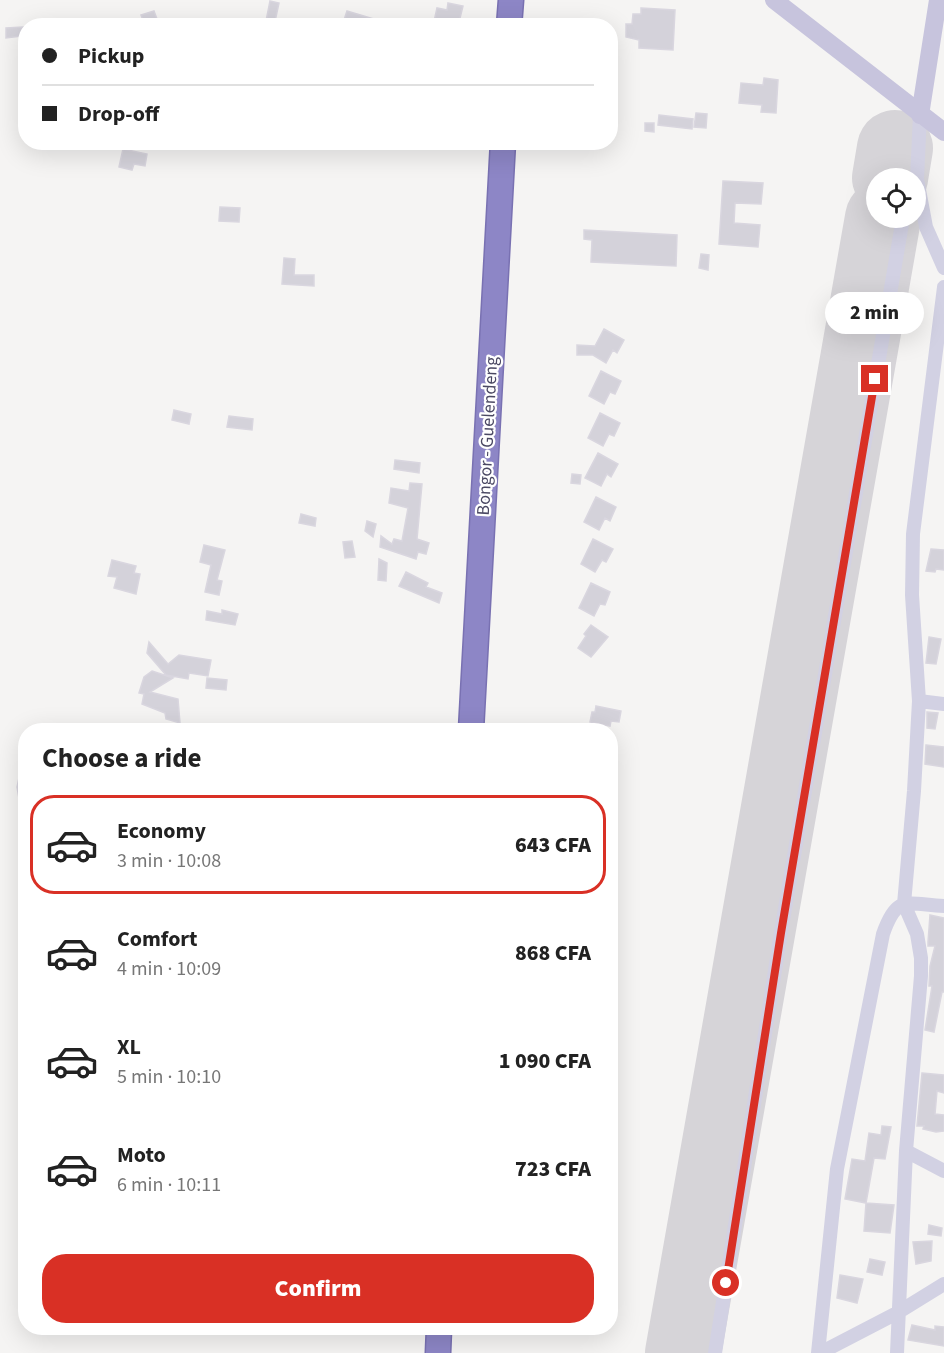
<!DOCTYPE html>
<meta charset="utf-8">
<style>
:root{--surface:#fff;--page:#f6f6f6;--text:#222;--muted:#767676;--line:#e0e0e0;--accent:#d93025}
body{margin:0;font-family:"Source Sans 3",sans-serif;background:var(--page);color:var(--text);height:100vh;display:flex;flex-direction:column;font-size:22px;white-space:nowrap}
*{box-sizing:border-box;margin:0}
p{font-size:20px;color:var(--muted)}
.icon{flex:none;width:33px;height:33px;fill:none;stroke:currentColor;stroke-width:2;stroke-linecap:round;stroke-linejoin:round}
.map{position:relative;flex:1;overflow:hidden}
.details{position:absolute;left:18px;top:723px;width:600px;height:612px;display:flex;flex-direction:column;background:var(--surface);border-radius:24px;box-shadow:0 6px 24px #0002}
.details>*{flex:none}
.top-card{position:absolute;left:18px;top:18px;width:600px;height:132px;border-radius:24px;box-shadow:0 6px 24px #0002;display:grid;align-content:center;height:132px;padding:0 24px;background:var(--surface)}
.fabs{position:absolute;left:866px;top:168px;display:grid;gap:12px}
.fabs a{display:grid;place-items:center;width:60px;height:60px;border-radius:50%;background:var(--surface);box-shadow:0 6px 24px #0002;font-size:30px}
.end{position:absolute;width:27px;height:27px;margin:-14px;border:8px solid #d93025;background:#fff;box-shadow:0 0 0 3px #fff}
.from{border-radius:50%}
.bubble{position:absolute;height:42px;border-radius:21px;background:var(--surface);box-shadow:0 6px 24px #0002;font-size:20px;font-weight:800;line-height:42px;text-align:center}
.top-card b{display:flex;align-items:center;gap:21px;height:57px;font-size:22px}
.top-card b+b{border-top:2px solid var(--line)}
.top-card i{width:15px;height:15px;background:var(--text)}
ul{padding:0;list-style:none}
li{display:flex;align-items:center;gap:18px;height:99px;margin:0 12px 9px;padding:0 12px;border:3px solid transparent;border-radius:24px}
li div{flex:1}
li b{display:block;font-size:22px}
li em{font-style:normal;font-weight:800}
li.current{border-color:var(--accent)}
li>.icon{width:54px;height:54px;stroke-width:1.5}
h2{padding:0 24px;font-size:27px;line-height:72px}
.cta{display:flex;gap:12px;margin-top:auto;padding:12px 24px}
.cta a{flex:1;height:69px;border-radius:24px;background:var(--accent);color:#fff;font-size:24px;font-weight:800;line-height:69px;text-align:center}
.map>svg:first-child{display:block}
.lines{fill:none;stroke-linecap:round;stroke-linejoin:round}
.runway{stroke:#d6d4d8;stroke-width:76}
.building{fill:#d4d2da;stroke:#d9d6df;stroke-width:1.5}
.highway-casing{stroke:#7971b2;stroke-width:27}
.street{stroke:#d2d1e3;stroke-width:14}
.secondary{stroke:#c7c4dd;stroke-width:18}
.highway{stroke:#8d86c6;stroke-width:24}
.route{stroke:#d93025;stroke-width:8}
.labels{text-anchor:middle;stroke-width:4.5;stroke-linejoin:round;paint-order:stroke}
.street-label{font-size:18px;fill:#4a4863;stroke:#fff}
</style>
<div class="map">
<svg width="944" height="1353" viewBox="0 0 944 1353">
<rect width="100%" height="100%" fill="#f5f4f3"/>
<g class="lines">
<!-- runway -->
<path class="runway" d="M890,178L895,148
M683,1353L883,218"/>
</g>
<!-- building -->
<path class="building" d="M270,1L279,3L274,26H265Z
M448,3L463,6L458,26H433L437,8L447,10Z
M641,8L675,10L673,50L639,48V40L626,37V24H632L633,14H641Z
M154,11L157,19L144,23L141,15Z
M347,11L384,22V26H342Z
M23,27L21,36L6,38V28Z
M764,78L778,80L776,113L761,112L762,105L739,103L741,83L763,85Z
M696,113L707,114L706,128L694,127Z
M659,115L693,119L692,129L658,125Z
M645,123H654V132L645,131Z
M123,149L147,154L145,166L134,164L132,170L119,167Z
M723,181L763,183L761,204L735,203L734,223L760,225L758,247L719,244Z
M220,207L240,208L239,222L219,221Z
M584,230L677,235L676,266L591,262L592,240L584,239Z
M701,254L709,255L708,270L699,268Z
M284,258L295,259L294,275H314V286L282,284Z
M604,329L624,340L617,353L613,350L606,363L593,355H577V345L595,346Z
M601,371L621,381L615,394L610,392L604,404L589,396Z
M174,410L191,414L189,424L172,420Z
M600,413L620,423L614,436L609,434L603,446L588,438Z
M229,416L253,419L252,430L227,427Z
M598,453L618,464L611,477L607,474L601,486L585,478Z
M395,460L420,463L419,473L394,469Z
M572,474L581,475L580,484L571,483Z
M410,483L422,484L417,539L429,543L426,554L418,552L416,559L380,547L381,536L392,544L394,539L402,541L408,508L389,503L391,488L409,491Z
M596,497L616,507L610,521L605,518L599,530L584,522Z
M301,514L316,518L315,526L299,523Z
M367,521L376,524L373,537L365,531Z
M593,539L613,549L606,562L602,560L595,572L581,564Z
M352,541L355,557L345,558L343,542Z
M204,545L225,550L217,580L222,581L219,595L205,592L211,565L200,562Z
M931,549L944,550V570L936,569L935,572L926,571Z
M379,559L387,563L386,581L378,580Z
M112,560L136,566L134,573L140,574L136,594L114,588L117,577L108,576Z
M406,572L428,583L426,587L442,593L439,603L399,586Z
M591,583L610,592L605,605L600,604L594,616L579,608Z
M222,610L238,614L235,625L206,620L207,611L222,614Z
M591,625L608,637L591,657L578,648L586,636L584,634Z
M929,637L941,639L936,664L926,663Z
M149,642L168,664L179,655L211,660L208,676L189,673L188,679L166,675L147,653Z
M152,671L173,678L150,692L178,699L180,723L166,719L165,713L142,704L144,694L139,693L144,677Z
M207,678L227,680L226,690L206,688Z
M596,706L621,711L619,722L611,721L610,726L590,722L592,712H595Z
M927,712L938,713L935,729L927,728Z
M926,745L944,747V767L925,764Z
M22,764L26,765V810H21L17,787Z
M930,915L944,918V992H942L934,1032L925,1030L932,986H929L930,966L935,946H928V942Z
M922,1073L944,1075V1093L937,1091L935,1114L944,1115V1131L936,1132L923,1129L924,1126H917Z
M882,1126L891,1127L885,1159L874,1158L866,1203L845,1199L852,1159L865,1161L869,1133L881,1135Z
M866,1203L894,1205L890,1233L864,1231Z
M929,1225L942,1228L941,1236L928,1234Z
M932,1241L931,1261L916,1264L913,1242Z
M870,1259L885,1262L882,1275L867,1272Z
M840,1275L863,1279L857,1303L837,1298Z
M912,1325L935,1330V1326L944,1327V1346L908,1340Z"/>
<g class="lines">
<defs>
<path id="highway" d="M509,26L511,0
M471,730L503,142
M438,1353L439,1328"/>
</defs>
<!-- highway casing -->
<use href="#highway" class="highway-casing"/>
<!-- street -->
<path class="street" d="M920,115L917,179L926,227L944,268
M919,701L944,704
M906,1151L944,1171
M715,1353L781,932L903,218
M818,1353L837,1169L883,934C897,894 906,904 944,906
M820,1353L897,1313L944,1284
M897,1353L906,1151L921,976V958L917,934L904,904L914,791L919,701L912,595L913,534L944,287"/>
<!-- secondary -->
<path class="secondary" d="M774,0L944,132
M920,115L938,0"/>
<!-- highway -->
<use href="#highway" class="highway"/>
</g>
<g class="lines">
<!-- route -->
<path class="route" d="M726,1283L781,933L875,379"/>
</g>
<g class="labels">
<!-- street labels -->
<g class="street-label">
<text transform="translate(487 436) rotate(-87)" y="6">Bongor - Guelendeng</text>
</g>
</g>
</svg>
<div class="fabs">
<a><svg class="icon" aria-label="locate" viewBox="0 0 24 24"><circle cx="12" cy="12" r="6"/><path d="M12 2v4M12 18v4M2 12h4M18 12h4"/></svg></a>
</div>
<i class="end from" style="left:726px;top:1283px"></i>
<i class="end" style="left:875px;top:379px"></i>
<div class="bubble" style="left:825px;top:292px;width:99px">2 min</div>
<div class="top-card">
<b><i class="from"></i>Pickup</b>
<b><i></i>Drop-off</b>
</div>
<section class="details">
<h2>Choose a ride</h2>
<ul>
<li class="current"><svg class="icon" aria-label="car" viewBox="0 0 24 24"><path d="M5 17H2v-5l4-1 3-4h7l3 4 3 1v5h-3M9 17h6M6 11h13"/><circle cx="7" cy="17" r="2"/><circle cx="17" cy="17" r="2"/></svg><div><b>Economy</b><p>3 min · 10:08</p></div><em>643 CFA</em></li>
<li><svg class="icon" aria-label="car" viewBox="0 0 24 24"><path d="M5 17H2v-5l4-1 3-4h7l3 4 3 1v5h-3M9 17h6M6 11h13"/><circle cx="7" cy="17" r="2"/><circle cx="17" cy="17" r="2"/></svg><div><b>Comfort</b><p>4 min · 10:09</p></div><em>868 CFA</em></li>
<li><svg class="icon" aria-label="car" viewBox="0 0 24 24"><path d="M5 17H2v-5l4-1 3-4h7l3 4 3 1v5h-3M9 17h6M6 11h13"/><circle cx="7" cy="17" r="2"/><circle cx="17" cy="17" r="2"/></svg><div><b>XL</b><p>5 min · 10:10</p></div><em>1 090 CFA</em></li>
<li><svg class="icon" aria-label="car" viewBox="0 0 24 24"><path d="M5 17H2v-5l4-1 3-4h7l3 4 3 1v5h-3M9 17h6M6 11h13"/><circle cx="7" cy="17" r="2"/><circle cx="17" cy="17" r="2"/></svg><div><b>Moto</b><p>6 min · 10:11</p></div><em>723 CFA</em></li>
</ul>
<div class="cta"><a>Confirm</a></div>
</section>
</div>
